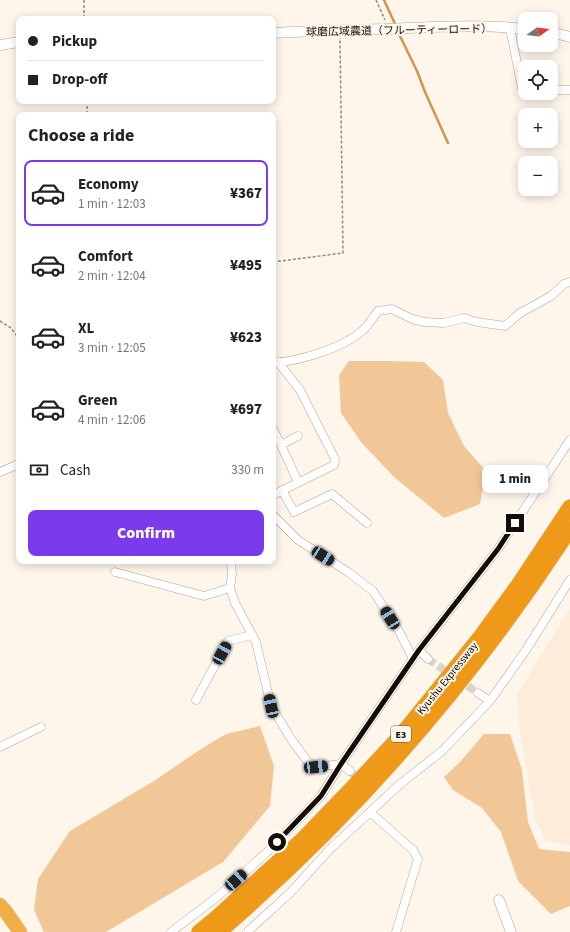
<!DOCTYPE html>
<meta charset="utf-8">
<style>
:root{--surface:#fff;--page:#f2f2f2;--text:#222;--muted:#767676;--line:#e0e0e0;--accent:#7c3aed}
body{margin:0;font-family:"Source Sans 3","Noto Sans JP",sans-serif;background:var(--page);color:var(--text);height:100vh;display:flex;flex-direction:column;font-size:15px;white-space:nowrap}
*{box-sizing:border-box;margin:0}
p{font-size:13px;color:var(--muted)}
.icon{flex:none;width:22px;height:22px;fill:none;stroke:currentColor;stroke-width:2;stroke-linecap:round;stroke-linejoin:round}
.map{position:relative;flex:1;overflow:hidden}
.drawer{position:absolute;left:16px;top:112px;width:260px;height:452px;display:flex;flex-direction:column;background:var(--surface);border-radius:8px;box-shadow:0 2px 10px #0003}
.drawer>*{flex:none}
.hud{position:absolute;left:16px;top:16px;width:260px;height:88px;border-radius:8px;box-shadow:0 2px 10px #0003;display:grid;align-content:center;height:88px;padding:0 12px;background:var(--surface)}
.needle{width:26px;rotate:75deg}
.tools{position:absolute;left:518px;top:12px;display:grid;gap:8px}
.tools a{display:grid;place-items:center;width:40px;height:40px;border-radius:8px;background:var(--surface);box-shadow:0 2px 10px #0003;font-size:20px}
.end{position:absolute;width:18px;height:18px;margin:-9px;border:5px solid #140d06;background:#fff;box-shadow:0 0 0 2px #fff}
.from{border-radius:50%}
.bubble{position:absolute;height:28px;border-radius:8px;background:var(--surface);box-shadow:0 2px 10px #0003;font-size:13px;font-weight:800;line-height:28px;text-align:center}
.car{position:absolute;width:12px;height:24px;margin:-12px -6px;border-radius:5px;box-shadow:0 0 3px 1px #0007;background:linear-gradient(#222 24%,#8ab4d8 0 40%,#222 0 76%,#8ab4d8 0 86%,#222 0)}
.hud b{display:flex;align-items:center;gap:14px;height:38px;font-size:15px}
.hud b+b{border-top:1px solid var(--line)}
.hud i{width:10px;height:10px;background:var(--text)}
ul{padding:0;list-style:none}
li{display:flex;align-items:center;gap:12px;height:66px;margin:0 8px 6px;padding:0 4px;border:2px solid transparent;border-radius:8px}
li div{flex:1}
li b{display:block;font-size:15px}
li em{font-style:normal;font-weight:800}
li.active{border-color:var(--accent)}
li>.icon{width:36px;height:36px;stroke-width:1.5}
h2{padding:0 12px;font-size:18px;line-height:48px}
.pay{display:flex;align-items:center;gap:10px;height:44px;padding:0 12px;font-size:15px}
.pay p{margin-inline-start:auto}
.action{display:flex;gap:8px;margin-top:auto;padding:8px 12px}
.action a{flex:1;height:46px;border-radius:8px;background:var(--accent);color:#fff;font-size:16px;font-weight:800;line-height:46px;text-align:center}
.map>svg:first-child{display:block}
.built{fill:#fdecda}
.green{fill:#f2c798}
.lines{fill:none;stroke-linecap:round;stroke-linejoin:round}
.stream{stroke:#d2954c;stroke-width:2.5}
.minor-tunnel{stroke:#dbd2c9;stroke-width:8;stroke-dasharray:8 4;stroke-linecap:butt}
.minor-casing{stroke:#b8a38c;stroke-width:9}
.tertiary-casing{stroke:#b8a38c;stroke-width:11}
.trunk-casing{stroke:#d5d3d2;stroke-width:15}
.motorway-casing{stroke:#d5d3d2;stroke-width:16}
.path{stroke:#918980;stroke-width:1.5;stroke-dasharray:3 2;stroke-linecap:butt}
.minor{stroke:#fff;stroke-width:8}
.tertiary{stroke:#fff;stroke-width:10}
.trunk{stroke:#f2ae46;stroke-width:14}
.motorway{stroke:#ef9918;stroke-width:15}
.route{stroke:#140d06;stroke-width:5}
.labels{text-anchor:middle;stroke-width:4;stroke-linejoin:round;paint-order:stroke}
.shield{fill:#fef5eb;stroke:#5a534b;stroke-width:1}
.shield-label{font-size:10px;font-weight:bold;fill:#140d06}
.street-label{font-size:11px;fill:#140d06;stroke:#fef5eb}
</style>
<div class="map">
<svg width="570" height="932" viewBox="0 0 570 932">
<rect width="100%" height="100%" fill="#fef5eb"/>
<!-- built -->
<path class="built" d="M570,608V845L546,841L535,819L520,730L517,695Z"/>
<!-- green -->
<path class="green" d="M349,361H388L424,362L443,380L448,413L464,446L486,471L480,504L444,518L394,477L361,442L341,413L339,375Z
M260,726L274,766L270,806L223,862L106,932H44L34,910L38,879L70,831L154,781L201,749L226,734Z
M484,734H510L522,770L528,822L539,849L570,852V906L551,914L518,881L501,832L482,808L453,790L444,777L460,762Z"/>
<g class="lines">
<!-- stream -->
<path class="stream" d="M384,0L396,26
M398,32L417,71L425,92L448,143"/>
<!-- minor-tunnel -->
<path class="minor-tunnel" d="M428,659L478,693
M350,771L375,795"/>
<defs>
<path id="minor" d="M510,28L522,88L525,89
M551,90H570
M273,363C299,361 344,348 363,330C369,325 373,317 378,311L392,309L412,319L425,322L444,323L464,318L477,322L505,326L520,313L551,296L564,284L570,282
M273,429L281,445
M0,472L19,464
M298,482L281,445L298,436
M282,490L294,512L332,494L367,523
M273,495L334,465L335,461L334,457L300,390L278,362
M273,515L298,540L348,572L373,591L399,631L413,659
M231,561L232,574L230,588L235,603L256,642L271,706L291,739L308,762L316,767L341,764L350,771
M115,572L204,596L230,588
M419,650L428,659
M478,693L490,701
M196,700L228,641L252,635
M0,747L41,727
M370,812L413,850L418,859L396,932
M171,932L216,898L266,853L321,796L341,764L379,708L419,650L498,549L570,440
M247,932L290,893L330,849L370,812L399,785L442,751L490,701L526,650L570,580"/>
<path id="tertiary" d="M551,32L570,37
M273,33C311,31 350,30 388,29C434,27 480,24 525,29
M0,45L19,42
M499,900L511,932"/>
<path id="trunk" d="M0,905L6,912L20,932"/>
<path id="motorway" d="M199,932L216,918L303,839L353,787L402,734L481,636L519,584L570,507
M219,932C354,816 473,679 570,529"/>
</defs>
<!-- minor casing -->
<use href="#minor" class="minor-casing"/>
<!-- tertiary casing -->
<use href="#tertiary" class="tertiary-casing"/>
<!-- trunk casing -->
<use href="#trunk" class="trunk-casing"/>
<!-- motorway casing -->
<use href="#motorway" class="motorway-casing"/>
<!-- path -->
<path class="path" d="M84,0V19
M376,0L385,20
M87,101V115
M273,262L343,253L340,38
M0,321L11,328L19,339"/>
<!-- minor -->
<use href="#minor" class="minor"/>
<!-- tertiary -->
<use href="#tertiary" class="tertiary"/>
<!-- trunk -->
<use href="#trunk" class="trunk"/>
<!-- motorway -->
<use href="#motorway" class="motorway"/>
</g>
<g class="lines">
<!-- route -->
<path class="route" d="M277,842L321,796L341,764L419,650L498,549L515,523"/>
</g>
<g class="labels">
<!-- shield labels -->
<rect class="shield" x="391" y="726" width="20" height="16" rx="3"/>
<g class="shield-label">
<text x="401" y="738">E3</text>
</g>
<!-- street labels -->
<g class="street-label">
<text transform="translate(399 30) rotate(-1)" y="4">球磨広域農道（フルーティーロード）</text>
<text transform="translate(447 678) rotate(-51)" y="4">Kyushu Expressway</text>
</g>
</g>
</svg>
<div class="tools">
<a><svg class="needle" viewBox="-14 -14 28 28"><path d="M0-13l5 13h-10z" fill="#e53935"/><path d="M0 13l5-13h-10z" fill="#767676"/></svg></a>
<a><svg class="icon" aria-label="locate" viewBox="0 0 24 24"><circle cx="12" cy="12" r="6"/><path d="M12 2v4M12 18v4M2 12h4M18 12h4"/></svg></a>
<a>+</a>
<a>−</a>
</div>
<i class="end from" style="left:277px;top:842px"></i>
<i class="end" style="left:515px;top:523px"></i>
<div class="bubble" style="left:482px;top:465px;width:66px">1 min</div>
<i class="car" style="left:323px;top:556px;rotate:123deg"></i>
<i class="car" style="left:390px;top:618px;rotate:328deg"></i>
<i class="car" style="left:222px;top:653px;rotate:29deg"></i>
<i class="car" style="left:271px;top:706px;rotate:348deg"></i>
<i class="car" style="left:316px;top:767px;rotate:84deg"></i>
<i class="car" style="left:236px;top:880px;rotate:48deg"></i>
<div class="hud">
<b><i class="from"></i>Pickup</b>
<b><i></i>Drop-off</b>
</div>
<section class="drawer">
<h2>Choose a ride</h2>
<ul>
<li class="active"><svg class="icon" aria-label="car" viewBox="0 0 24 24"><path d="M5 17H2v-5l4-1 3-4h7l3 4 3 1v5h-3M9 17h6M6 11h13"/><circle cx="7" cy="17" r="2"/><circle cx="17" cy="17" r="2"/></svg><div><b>Economy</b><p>1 min · 12:03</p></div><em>¥367</em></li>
<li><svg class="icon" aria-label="car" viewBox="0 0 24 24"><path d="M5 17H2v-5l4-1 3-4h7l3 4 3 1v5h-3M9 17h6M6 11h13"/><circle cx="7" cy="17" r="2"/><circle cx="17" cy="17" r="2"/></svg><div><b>Comfort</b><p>2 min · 12:04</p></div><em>¥495</em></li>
<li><svg class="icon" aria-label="car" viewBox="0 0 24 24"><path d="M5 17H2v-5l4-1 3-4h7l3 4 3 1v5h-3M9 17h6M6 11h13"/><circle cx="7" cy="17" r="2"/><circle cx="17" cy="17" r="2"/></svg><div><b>XL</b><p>3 min · 12:05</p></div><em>¥623</em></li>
<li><svg class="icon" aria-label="car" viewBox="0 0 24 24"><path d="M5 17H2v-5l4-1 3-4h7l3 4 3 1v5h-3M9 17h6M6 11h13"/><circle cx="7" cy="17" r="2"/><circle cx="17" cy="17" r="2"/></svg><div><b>Green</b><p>4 min · 12:06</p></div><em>¥697</em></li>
</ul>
<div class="pay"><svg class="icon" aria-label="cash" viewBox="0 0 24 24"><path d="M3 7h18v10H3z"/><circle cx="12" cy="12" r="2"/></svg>Cash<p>330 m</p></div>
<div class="action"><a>Confirm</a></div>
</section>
</div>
